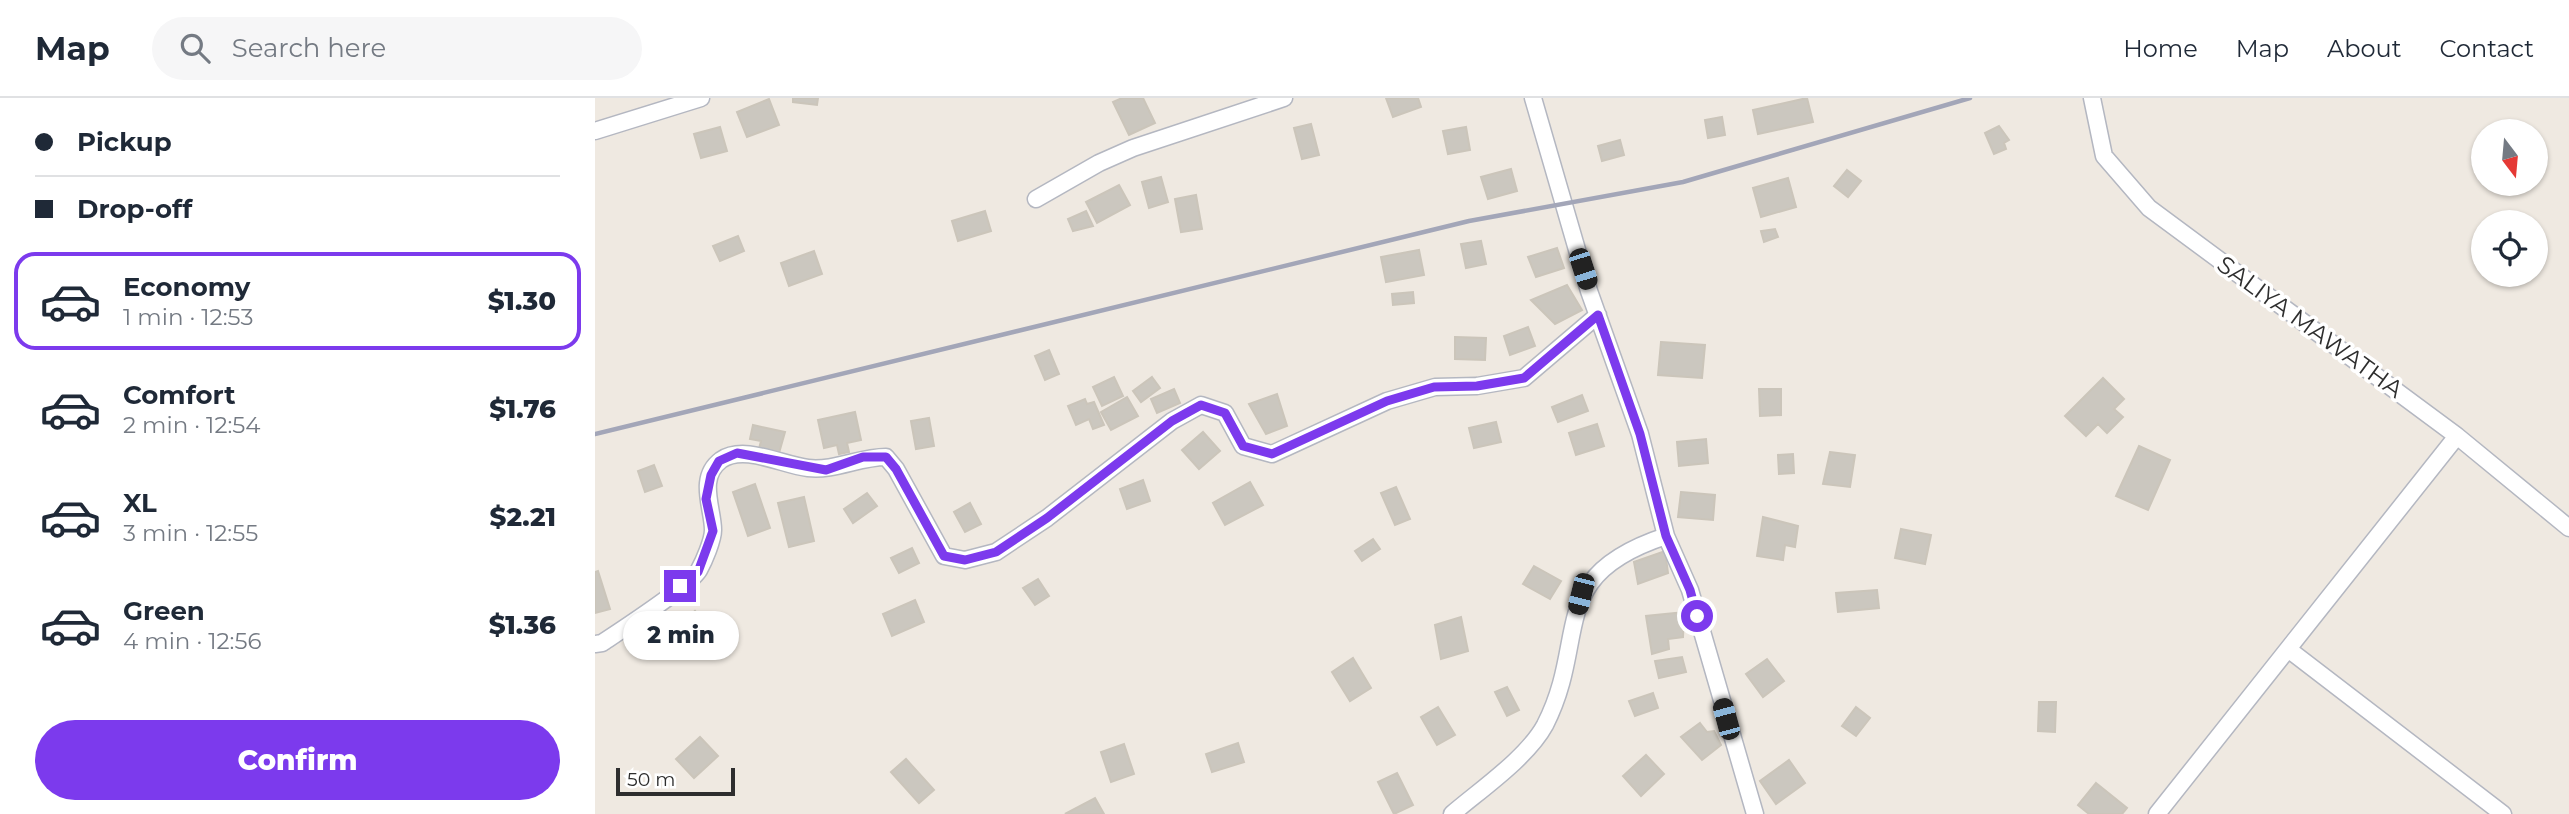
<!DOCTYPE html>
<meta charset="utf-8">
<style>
:root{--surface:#fff;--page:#f6f6f7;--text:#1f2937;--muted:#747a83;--line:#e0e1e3;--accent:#7c3aed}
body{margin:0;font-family:Montserrat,sans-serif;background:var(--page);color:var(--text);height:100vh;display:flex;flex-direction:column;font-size:26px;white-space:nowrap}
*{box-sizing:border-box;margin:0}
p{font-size:23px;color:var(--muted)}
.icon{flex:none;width:38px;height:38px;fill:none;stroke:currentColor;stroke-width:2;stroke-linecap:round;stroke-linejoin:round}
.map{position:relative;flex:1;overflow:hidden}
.side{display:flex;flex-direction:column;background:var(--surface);width:595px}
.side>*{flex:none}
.banner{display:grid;align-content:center;height:154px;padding:0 35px;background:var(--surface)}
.needle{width:46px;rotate:164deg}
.buttons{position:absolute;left:1876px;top:21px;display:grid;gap:14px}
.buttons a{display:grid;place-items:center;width:77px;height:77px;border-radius:50%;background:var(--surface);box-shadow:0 2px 5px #0004;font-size:35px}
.scale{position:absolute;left:21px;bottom:18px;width:119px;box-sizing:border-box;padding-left:7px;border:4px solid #2e2e2e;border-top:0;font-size:19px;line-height:24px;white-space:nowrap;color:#2e2e2e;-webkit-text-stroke:5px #fff;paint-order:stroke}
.end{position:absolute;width:32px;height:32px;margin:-16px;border:9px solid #7c3aed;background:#fff;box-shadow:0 0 0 4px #fff}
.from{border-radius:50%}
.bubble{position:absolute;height:49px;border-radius:24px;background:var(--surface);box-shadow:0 2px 5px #0004;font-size:23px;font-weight:800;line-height:49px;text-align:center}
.car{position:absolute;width:21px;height:42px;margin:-21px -10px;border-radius:9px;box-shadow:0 0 5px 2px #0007;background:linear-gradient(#222 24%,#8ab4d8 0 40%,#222 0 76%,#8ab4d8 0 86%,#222 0)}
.banner b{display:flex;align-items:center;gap:24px;height:66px;font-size:26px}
.banner b+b{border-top:2px solid var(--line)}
.banner i{width:18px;height:18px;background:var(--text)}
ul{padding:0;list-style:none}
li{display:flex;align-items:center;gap:21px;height:98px;margin:0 14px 10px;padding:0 21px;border:4px solid transparent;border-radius:21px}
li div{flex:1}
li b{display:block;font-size:26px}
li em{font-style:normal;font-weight:800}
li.current{border-color:var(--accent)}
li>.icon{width:63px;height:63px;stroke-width:1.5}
.action{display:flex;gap:14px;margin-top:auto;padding:14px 35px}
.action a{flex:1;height:80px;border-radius:42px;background:var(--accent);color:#fff;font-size:28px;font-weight:800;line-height:80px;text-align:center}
header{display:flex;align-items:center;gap:42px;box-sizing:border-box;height:98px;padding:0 35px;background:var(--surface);border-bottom:2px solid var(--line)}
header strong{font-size:33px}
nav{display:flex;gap:38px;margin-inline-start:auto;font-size:24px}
.search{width:490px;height:63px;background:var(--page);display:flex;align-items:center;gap:18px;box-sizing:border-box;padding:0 24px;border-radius:38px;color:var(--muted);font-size:26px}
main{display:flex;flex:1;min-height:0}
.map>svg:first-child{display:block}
.building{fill:#cbc7bf;stroke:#cbc5ba;stroke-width:2}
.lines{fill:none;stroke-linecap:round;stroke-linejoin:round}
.minor-casing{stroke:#b4b7c1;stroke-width:19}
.minor{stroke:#fff;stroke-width:16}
.rail{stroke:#a3a6b8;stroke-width:4.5}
.route{stroke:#7c3aed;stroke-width:9}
.labels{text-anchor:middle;stroke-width:7;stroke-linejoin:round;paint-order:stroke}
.street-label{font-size:24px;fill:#2e2e2e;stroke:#fff}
</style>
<header>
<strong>Map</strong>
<div class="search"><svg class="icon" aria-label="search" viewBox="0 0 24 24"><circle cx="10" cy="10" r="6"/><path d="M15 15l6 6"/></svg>Search here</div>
<nav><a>Home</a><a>Map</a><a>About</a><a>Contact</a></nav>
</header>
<main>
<section class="side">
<div class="banner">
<b><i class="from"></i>Pickup</b>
<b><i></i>Drop-off</b>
</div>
<ul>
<li class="current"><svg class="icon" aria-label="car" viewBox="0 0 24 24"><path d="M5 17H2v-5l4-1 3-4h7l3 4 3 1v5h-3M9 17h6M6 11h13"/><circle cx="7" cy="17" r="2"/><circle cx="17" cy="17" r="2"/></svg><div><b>Economy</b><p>1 min · 12:53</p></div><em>$1.30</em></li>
<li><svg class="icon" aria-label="car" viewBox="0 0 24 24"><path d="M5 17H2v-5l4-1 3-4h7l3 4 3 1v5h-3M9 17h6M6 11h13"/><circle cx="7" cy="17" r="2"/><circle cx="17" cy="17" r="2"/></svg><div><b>Comfort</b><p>2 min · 12:54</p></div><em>$1.76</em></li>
<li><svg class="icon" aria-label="car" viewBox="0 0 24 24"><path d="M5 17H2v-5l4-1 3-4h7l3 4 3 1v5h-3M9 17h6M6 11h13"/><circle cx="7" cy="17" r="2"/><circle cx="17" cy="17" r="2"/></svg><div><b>XL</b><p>3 min · 12:55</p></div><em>$2.21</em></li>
<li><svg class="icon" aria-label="car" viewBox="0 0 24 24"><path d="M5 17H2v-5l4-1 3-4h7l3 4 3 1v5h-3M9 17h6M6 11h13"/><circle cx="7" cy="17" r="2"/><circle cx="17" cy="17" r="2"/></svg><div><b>Green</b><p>4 min · 12:56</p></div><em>$1.36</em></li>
</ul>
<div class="action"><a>Confirm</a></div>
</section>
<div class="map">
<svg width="1974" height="716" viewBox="0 0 1974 716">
<rect width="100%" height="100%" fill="#efe9e1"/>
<!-- building -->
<path class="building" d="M198,0H223L222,7L198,4Z
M527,0H548L560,25L534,37L518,4Z
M791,0H823L826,9L798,19Z
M1212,0L1218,24L1163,36L1158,12Z
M174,1L184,27L152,39L142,14Z
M1127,19L1130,37L1113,40L1110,22Z
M716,26L724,57L707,61L699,30Z
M1404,28L1414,42L1409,45L1411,51L1399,56L1390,35Z
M125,29L132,53L106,60L99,36Z
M871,29L875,52L853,56L848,33Z
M1025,42L1029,57L1007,63L1003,48Z
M916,71L922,93L893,101L886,79Z
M1252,72L1266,83L1253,99L1239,88Z
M566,79L573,104L554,110L547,84Z
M1193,80L1201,109L1166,119L1158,90Z
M524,87L535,107L502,125L491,104Z
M601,97L607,131L586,134L580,101Z
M390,113L396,133L363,143L357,123Z
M491,113L498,128L478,133L473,121Z
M1180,131L1183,139L1169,144L1166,133Z
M143,138L149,153L125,163L118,148Z
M886,143L891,166L871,170L866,146Z
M962,150L969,170L941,179L933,159Z
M824,152L829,177L791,184L786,159Z
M219,153L227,176L194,188L186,165Z
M972,187L987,212L960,226L936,202Z
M818,194L819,205L798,207L797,196Z
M933,229L940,248L915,257L909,238Z
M860,239L891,240L890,262L860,261Z
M1066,244L1110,247L1107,280L1063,277Z
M454,252L464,276L450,282L440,258Z
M519,279L528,298L507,308L498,289Z
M557,279L565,290L546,304L538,293Z
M1508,280L1529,301L1519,311L1528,319L1512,335L1503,326L1491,338L1470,318Z
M579,291L585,305L562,315L556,301Z
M1164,291H1186V317L1165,318Z
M682,296L692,328L671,336L654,306Z
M987,297L993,313L963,324L957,309Z
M532,299L543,318L516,332L506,314Z
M490,301L492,306L499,304L509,327L498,331L494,321L481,327L473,308Z
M260,314L266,342L252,345L254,354L244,356L242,347L229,350L223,322Z
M334,320L339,348L321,351L316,323Z
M901,324L906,344L879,350L874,330Z
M1002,326L1009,348L981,357L974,335Z
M158,327L190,334L184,355L164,351L166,343L155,341Z
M608,334L625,353L604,371L587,352Z
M1111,341L1113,365L1084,368L1082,344Z
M1544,348L1575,362L1553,412L1521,398Z
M1235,354L1260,357L1255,389L1228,386Z
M1198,356L1199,375L1184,376L1183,357Z
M59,367L67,388L50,394L43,373Z
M548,382L555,403L532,411L525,391Z
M655,384L668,407L630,427L618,405Z
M160,386L175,430L153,438L138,394Z
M801,389L815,421L800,427L786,395Z
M1086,394L1120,397L1118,422L1083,419Z
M272,395L282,408L258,425L249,411Z
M209,399L219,443L194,449L183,405Z
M375,405L386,426L370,434L359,414Z
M1168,419L1203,428L1200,449L1190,447L1188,462L1162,458Z
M1306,431L1336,437L1330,466L1300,460Z
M778,441L785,451L767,463L760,453Z
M317,450L324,465L304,475L296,460Z
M1070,453L1073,475L1043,486L1039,464Z
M939,468L966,483L955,501L928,486Z
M3,473L15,511L0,515V474Z
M443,481L454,498L440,507L428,490Z
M1282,492L1284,510L1243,514L1241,495Z
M320,502L329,524L297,538L288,516Z
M100,513L121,535L97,557L76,535Z
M1089,514L1088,539L1073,541L1074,551L1057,556L1051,518Z
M866,519L873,553L846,561L840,527Z
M1087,559L1091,574L1064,580L1060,563Z
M758,560L776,590L755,603L737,574Z
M1172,561L1189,583L1168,599L1151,576Z
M912,589L924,612L912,618L900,594Z
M1058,595L1063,610L1040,618L1034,603Z
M1444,604H1461L1460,634L1443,633Z
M843,609L860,637L842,647L826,619Z
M1261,609L1275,620L1261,638L1247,628Z
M1105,625L1112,634L1119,633L1126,647L1107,662L1086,639Z
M105,639L123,658L99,680L81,661Z
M643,645L649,664L617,674L611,656Z
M529,646L539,676L516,684L506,654Z
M1051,657L1069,676L1046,698L1028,678Z
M311,661L339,692L324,705L296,674Z
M1194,662L1210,685L1181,706L1165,683Z
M802,675L818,707L799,716L783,684Z
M1501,685L1532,710L1527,716H1494L1483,707Z
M500,700L509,716H470Z"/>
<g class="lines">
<defs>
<path id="minor" d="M938,0L994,193L1045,336L1071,438L1095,492L1160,716
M1497,0L1509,58L1554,110L1862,338L1974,430
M0,33L106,0
M441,101L504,65L538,50L689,0
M0,546L7,545C25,533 96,487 104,472C109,463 118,442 118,432C118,410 102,380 126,362C149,346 187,367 213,370C240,373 264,359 291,359L301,371L349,458L370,462L401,454L452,420L577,323L606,307L630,315L648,348L677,356L792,303L840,289L882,288L929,280L1003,217
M1693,551L1908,716
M857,716C885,692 932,660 950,627C995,539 949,478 1071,438
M1562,716L1862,338"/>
</defs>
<!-- minor casing -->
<use href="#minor" class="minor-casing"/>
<!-- minor -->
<use href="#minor" class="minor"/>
<!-- rail -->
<path class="rail" d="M0,336L874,123L1088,84L1375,0"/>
</g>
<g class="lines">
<!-- route -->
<path class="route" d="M85,488L103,474L118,433L111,401L116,377L124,363L142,355L231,372L268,359H291L301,371L349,458L370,462L401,454L452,420L577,323L606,307L630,315L648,348L677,356L792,303L839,289L882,288L929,280L1003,217L1045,336L1071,438L1095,492L1102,518"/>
</g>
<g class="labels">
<!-- street labels -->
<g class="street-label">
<text transform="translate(1715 229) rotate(36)" y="8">SALIYA MAWATHA</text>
</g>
</g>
</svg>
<div class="buttons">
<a><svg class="needle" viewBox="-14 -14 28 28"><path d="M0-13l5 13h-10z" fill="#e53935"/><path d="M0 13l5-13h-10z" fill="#747a83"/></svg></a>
<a><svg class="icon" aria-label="locate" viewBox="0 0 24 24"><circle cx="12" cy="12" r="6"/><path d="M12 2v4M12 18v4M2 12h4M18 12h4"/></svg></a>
</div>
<div class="scale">50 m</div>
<i class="end from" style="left:1102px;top:518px"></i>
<i class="end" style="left:85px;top:488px"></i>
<div class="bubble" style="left:28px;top:513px;width:116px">2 min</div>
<i class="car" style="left:988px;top:171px;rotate:162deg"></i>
<i class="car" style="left:986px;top:496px;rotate:194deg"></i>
<i class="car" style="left:1131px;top:621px;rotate:345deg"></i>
</div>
</main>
